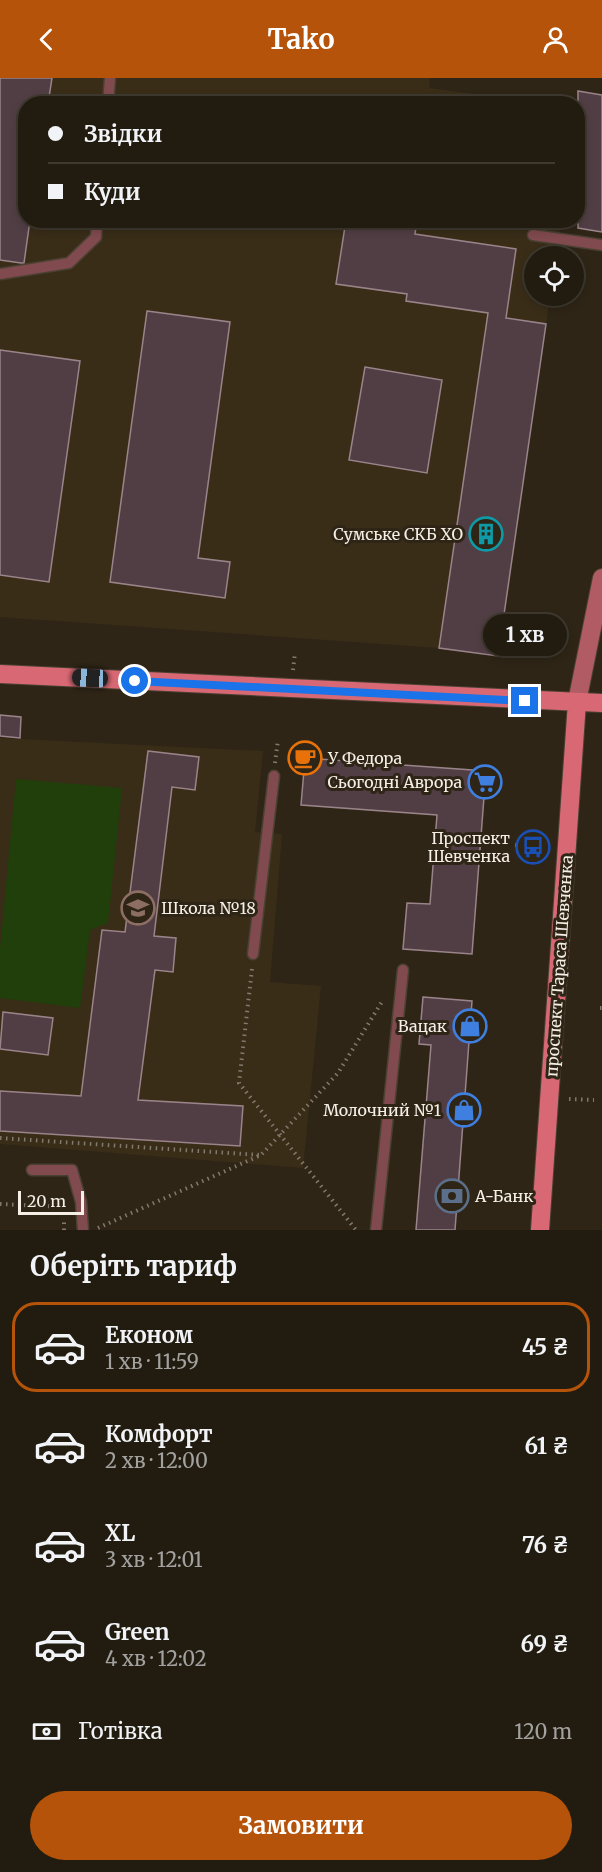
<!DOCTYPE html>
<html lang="uk">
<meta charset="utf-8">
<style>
:root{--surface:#221c10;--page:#2e291e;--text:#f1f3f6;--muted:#a2a19f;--line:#3f3a30;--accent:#b45309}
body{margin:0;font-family:Merriweather,serif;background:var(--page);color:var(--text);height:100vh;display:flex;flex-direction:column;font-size:22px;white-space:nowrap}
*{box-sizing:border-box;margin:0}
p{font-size:20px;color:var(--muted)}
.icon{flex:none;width:33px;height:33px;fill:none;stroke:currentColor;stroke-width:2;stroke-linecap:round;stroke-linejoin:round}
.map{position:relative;height:1152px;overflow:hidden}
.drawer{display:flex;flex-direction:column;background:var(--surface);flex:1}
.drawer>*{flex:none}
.hud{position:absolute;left:18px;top:18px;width:567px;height:132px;border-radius:24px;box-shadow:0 3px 9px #0003,0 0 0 2px var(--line);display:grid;align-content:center;height:132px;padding:0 30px;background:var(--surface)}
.controls{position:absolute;left:524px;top:168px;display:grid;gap:12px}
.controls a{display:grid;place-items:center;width:60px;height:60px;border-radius:50%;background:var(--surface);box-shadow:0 3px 9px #0003,0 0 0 2px var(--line);font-size:30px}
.scale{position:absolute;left:18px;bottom:15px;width:66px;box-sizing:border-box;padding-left:6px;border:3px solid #f5efe5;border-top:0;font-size:16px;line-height:21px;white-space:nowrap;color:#f5efe5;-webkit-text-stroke:4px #2e2516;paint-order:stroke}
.end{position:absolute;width:27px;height:27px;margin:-14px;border:8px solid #1a73e8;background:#fff;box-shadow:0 0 0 3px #fff}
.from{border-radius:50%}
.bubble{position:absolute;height:42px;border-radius:21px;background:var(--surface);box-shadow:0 3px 9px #0003,0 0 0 2px var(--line);font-size:20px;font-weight:700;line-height:42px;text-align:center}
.car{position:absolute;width:18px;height:36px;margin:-18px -9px;border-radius:8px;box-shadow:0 0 4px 2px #0007;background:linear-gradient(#222 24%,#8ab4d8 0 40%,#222 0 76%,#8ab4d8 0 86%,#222 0)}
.hud b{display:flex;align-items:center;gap:21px;height:57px;font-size:22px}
.hud b+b{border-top:2px solid var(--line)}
.hud i{width:15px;height:15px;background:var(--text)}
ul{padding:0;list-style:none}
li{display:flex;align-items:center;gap:18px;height:90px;margin:0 12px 9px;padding:0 18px;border:3px solid transparent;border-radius:24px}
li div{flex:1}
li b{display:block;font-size:22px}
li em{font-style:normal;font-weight:700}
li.selected{border-color:var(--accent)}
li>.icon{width:54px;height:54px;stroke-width:1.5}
h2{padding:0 30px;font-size:27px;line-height:72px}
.pay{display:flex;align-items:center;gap:15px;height:66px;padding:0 30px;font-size:22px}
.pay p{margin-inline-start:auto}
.action{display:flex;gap:12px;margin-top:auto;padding:12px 30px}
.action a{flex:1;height:69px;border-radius:36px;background:var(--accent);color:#fff;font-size:24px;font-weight:700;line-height:69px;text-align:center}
header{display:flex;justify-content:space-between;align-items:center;height:78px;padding:0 30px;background:var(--accent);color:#fff;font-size:27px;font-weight:700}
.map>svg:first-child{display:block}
.built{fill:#392d18}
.green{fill:#203f0a}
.building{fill:#513e44;stroke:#9a848a;stroke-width:1.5}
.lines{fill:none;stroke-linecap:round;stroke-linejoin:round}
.service-casing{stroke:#4a4133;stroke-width:13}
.secondary-casing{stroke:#4a4133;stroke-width:20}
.primary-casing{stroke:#4a4133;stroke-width:20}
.path{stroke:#827a6e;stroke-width:4;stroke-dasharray:1.5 4.5;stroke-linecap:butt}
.service{stroke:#804a4e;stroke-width:10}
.secondary{stroke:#b15c64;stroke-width:18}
.primary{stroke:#d86974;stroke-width:18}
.route{stroke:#1a73e8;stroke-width:8}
.labels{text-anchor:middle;stroke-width:6;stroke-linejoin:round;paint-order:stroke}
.poi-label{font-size:16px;fill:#f5efe5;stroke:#2e2516;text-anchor:end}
.street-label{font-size:16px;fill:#f5efe5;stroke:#2e2516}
</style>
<header><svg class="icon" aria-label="back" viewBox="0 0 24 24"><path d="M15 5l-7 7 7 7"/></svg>Tako<svg class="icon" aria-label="person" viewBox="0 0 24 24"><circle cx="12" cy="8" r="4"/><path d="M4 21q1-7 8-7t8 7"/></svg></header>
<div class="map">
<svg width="602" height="1152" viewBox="0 0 602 1152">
<rect width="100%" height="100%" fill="#2e2516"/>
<!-- built -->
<path class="built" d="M0,0H430L429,10L542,25L26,26V142H553V147L561,148L556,178H534V218H550L498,578L439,570L0,539Z
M0,660L263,673L255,754L282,756L270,904L321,908L303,1090L0,1066Z"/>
<!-- green -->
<path class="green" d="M16,701L122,710L108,845L90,852L80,930L0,920V871Z"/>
<!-- building -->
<path class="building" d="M0,0H52L48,26H26V142H30L24,185H21L0,182Z
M578,13L602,17V154L578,150Z
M346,142H417L415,156L516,171L506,240L546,246L498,578L439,570L488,235L406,223L407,216L336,206Z
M147,233L230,244L198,480L230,484L225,520L110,504Z
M0,272L80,283L49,504L0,497Z
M365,289L442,302L427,395L349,382Z
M0,637L21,639L20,660L0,658Z
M148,673L199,679L195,712L172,709L154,858L176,860L173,894L155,892L138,1022L243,1028L240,1068L0,1053V1013L81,1018L102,852L125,854Z
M305,680L486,693L472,876L403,871L407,825L430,826L437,737L301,727Z
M423,919L472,923L455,1152H416L431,967L419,966Z
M3,934L53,940L48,977L0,971Z"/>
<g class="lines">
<defs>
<path id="service" d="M108,26L110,0
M533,157L602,167
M0,196L69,185L96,159L97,142
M253,876L274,698
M32,1092H72L81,1124L83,1152
M376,1152L403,892"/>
<path id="secondary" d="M577,624L602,500"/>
<path id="primary" d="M0,596L602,625
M540,1152L577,624"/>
</defs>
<!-- service casing -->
<use href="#service" class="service-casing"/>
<!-- secondary casing -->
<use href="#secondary" class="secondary-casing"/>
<!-- primary casing -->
<use href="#primary" class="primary-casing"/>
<!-- path -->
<path class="path" d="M293,592L295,575
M275,685L278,662
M515,767L547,770
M252,891L239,1005L356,1152
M600,930H602
M569,1021L594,1022
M0,1060L260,1077
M0,1126L64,1129
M98,1150L261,1077L338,995L383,922
M64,1152V1140"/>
<!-- service -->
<use href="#service" class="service"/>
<!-- secondary -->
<use href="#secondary" class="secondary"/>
<!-- primary -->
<use href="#primary" class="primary"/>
</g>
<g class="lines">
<!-- route -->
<path class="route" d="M135,603L525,623"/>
</g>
<!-- icons -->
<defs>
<symbol id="building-ring" viewBox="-11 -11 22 22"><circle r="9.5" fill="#2e2516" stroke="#0f9aa8" stroke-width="1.5"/><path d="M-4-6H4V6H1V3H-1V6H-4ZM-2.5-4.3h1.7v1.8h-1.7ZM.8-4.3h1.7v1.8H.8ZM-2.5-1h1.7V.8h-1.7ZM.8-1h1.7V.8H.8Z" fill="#0f9aa8"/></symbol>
<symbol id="cafe-ring" viewBox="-11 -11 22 22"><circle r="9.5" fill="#2e2516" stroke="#e8710a" stroke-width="1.5"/><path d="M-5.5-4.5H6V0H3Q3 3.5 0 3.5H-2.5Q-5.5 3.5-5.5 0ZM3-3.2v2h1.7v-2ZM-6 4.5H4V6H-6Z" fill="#e8710a"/></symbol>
<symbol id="supermarket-ring" viewBox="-11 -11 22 22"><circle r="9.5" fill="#2e2516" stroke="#3f7fe0" stroke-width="1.5"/><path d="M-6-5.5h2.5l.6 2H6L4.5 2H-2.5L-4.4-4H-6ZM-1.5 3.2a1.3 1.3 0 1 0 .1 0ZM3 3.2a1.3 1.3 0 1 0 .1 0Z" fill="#3f7fe0"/></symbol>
<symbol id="bus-ring" viewBox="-11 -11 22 22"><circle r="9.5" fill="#2e2516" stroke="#1a4fb4" stroke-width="1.5"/><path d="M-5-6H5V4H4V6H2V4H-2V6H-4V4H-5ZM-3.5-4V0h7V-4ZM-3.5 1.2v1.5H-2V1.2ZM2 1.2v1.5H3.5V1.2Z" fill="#1a4fb4"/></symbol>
<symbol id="school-ring" viewBox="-11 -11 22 22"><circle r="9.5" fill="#2e2516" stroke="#8d6e63" stroke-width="1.5"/><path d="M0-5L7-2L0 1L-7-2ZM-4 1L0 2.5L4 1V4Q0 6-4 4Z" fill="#8d6e63"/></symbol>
<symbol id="shop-ring" viewBox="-11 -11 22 22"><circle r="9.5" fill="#2e2516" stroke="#3f7fe0" stroke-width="1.5"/><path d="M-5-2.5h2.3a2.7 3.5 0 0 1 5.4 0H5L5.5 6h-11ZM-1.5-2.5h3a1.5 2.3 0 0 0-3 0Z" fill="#3f7fe0"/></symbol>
<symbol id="bank-ring" viewBox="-11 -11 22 22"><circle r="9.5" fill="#2e2516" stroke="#5c6f8a" stroke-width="1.5"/><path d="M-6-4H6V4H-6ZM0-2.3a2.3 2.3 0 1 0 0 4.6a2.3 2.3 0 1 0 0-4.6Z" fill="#5c6f8a"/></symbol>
</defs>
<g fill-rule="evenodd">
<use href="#building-ring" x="467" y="437" width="38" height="38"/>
<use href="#cafe-ring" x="286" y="661" width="38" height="38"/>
<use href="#supermarket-ring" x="466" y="685" width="38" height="38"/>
<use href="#bus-ring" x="514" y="750" width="38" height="38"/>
<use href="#school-ring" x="119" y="811" width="38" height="38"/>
<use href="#shop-ring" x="451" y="929" width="38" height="38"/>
<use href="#shop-ring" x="445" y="1013" width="38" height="38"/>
<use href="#bank-ring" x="433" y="1099" width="38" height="38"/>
</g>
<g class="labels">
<!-- poi labels -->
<g class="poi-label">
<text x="463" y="462">Сумське СКБ ХО</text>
<text x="328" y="686" text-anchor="start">У Федора</text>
<text x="462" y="710">Сьогодні Аврора</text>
<text x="510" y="766">Проспект<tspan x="510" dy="18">Шевченка</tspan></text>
<text x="161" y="836" text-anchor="start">Школа №18</text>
<text x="447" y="954">Вацак</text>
<text x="441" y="1038">Молочний №1</text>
<text x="475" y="1124" text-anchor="start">А-Банк</text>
</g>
<!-- street labels -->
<g class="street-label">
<text transform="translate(559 888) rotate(-86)" y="6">проспект Тараса Шевченка</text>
</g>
</g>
</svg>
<div class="controls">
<a><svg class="icon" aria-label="locate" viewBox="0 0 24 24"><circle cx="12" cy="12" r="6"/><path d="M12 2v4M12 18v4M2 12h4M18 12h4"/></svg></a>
</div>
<div class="scale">20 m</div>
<i class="end from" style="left:135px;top:603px"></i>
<i class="end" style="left:525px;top:623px"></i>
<div class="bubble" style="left:483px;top:536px;width:84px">1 хв</div>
<i class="car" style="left:90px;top:600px;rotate:273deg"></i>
<div class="hud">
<b><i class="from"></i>Звідки</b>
<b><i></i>Куди</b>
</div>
</div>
<section class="drawer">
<h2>Оберіть тариф</h2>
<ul>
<li class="selected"><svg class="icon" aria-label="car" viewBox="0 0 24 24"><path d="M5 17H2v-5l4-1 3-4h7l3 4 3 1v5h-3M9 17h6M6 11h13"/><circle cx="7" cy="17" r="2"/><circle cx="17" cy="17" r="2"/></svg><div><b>Економ</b><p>1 хв · 11:59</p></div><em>45 ₴</em></li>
<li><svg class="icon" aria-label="car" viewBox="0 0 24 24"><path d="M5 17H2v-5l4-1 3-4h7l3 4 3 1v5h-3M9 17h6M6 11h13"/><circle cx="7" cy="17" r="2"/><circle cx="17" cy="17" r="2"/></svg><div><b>Комфорт</b><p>2 хв · 12:00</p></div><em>61 ₴</em></li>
<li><svg class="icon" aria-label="car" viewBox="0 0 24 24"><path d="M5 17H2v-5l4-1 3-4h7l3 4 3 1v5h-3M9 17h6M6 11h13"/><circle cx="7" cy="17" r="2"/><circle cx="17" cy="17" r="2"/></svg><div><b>XL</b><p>3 хв · 12:01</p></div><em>76 ₴</em></li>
<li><svg class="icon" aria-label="car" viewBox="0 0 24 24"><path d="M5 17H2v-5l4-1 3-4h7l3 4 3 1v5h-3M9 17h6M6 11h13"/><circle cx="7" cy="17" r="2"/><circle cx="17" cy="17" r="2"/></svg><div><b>Green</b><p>4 хв · 12:02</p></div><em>69 ₴</em></li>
</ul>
<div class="pay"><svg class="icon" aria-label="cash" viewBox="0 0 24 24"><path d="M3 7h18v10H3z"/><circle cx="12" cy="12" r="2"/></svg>Готівка<p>120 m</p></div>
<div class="action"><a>Замовити</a></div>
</section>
